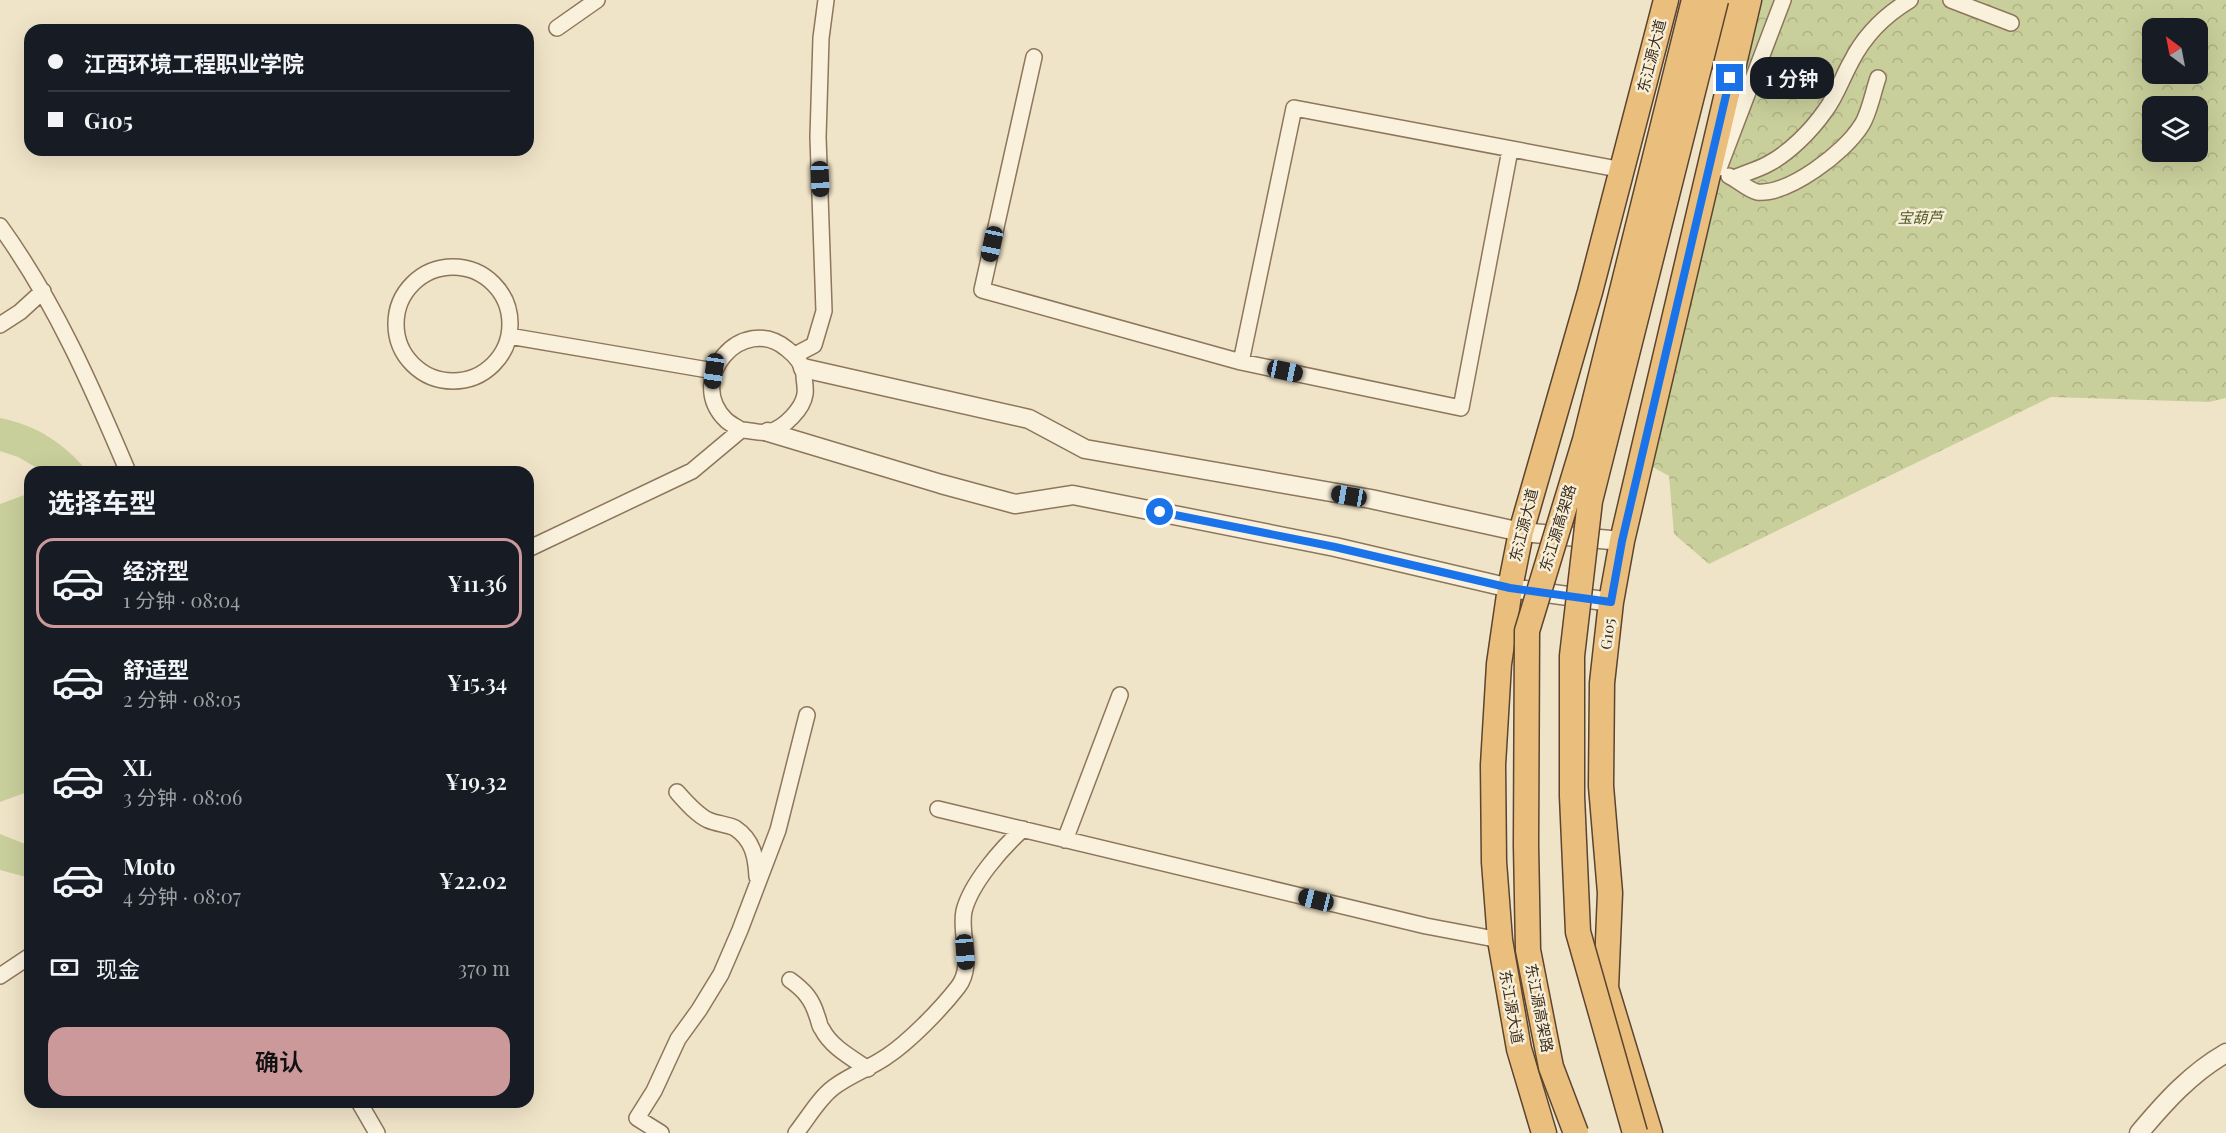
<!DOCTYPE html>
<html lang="zh">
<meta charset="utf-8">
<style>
:root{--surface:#171b24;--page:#20242c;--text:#f1f3f6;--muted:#9ea1a6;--line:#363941;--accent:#cc999b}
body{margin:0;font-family:"Playfair Display","Noto Sans SC",serif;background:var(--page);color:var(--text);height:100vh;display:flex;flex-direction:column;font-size:22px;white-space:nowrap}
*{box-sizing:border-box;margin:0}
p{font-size:20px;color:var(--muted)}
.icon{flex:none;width:33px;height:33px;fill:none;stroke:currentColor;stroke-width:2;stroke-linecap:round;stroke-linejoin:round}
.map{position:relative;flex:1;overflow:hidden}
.panel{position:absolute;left:24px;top:466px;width:510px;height:642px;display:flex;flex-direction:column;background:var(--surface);border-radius:18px;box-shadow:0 6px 24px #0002}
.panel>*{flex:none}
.hud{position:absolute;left:24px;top:24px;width:510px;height:132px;border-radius:18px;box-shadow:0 6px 24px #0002;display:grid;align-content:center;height:132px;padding:0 24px;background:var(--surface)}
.needle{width:39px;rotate:328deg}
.tools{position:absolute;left:2142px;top:18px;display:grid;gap:12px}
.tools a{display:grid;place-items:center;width:66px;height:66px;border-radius:12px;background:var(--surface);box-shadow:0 6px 24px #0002;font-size:30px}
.end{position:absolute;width:27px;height:27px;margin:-14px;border:8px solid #1a73e8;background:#fff;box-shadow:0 0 0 3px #fff}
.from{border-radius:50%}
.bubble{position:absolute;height:42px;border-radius:18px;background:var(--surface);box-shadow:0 6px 24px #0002;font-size:20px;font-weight:600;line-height:42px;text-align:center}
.car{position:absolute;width:18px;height:36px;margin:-18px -9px;border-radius:8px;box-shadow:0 0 4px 2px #0007;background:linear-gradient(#222 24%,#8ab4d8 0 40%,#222 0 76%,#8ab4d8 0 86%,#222 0)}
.hud b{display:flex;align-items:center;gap:21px;height:57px;font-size:22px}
.hud b+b{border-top:2px solid var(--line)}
.hud i{width:15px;height:15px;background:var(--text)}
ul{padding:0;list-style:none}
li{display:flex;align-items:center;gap:18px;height:90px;margin:0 12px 9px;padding:0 12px;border:3px solid transparent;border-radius:18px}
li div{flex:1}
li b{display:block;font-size:22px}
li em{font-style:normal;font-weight:600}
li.current{border-color:var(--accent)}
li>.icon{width:54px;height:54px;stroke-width:1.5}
h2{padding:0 24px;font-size:27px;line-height:72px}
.pay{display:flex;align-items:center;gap:15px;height:66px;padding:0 24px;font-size:22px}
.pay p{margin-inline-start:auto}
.cta{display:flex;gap:12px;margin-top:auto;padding:12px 24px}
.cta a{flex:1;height:69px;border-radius:18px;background:var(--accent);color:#111;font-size:24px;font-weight:600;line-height:69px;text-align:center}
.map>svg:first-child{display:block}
.park{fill:url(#park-crowns);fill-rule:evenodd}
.pitch{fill:#c9cf9b}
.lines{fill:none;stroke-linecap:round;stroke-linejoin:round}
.minor-casing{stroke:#8d765c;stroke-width:18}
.tertiary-casing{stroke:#8d765c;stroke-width:21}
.trunk-casing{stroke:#5b4430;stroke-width:27}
.minor{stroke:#faf1dc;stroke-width:15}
.tertiary{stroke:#faf1dc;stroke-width:18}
.trunk{stroke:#eabe7c;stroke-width:24}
.trunk-bridge-casing{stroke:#5b4430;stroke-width:27;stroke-linecap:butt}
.trunk-bridge{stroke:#eabe7c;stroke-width:24}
.route{stroke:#1a73e8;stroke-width:8}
.labels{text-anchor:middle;stroke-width:5;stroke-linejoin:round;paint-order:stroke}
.street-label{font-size:15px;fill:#3d2e20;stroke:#f7eed8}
.park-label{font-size:15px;font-style:italic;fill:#4d5a26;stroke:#f7eed8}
</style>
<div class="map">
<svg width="2226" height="1133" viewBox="0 0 2226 1133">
<defs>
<pattern id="park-crowns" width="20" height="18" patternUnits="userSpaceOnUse" patternTransform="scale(1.5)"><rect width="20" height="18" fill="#c9cf9b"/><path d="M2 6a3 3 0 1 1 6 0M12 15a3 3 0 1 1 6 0" fill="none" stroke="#aeb285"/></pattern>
</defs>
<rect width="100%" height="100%" fill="#f0e4c8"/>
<!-- park -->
<path class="park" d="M1751,0H2226V398L2209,402L2051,397L1709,564L1674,534L1669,476L1631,455ZM2152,28H2198V74H2152ZM2152,106H2198V152H2152Z"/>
<!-- pitch -->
<path class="pitch" d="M0,418C37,425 65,444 88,472H44L18,457L0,451Z
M30,493V791L0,802V504Z
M0,834L30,846V878L0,870Z"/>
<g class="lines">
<defs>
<path id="minor" d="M1951,0L2011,23
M557,28L597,0
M1034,57L982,290L1241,362L1461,408L1510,150
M1719,168L1783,0
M1729,176C1738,180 1748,190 1757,192C1789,195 1845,152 1861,126C1869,115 1873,92 1878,78
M1734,178C1745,173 1757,170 1768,164C1789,153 1811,131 1825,111C1836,97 1842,78 1851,62C1864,36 1885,15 1910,0
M0,226C55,302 92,387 128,472
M396 324a57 57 0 1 1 114 0a57 57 0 1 1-114 0Z
M0,325L20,312L43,291
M509,336L714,371
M795,355L814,345L824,311L818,137L821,38L826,0
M1241,362L1294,108L1623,170
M528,549L692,471L741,430C749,430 761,434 769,432C784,428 803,409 805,394C806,388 804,381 804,375C803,364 796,356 787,349C743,312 684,379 726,420C730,424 737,427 741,430
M677,792C686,802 696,814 708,820C717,824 727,824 735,828C753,840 756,857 757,877
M938,809L1426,926L1500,940
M1065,840L1120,695
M0,976L30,956
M790,980C804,990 812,999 817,1016C819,1020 819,1026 822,1029C831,1047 852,1058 868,1069
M359,1102L377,1133
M661,1133L637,1118L654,1091L678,1039L699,1010L721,974L740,930L778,830L807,715
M796,1133C808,1118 819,1098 834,1087C850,1075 870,1068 886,1057C909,1042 941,1009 958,987C975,965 959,935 964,911C971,883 1002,848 1023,829"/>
<path id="tertiary" d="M803,368L1029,419L1085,449L1371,499L1521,532L1622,541
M768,432L941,484L1015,504L1073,495L1335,547L1510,588L1611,602
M2139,1133C2165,1102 2191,1073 2226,1053"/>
<path id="trunk" d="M1722,60L1727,0
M1544,1133L1519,1049L1500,940L1494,862L1493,765L1499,664L1510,588L1521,532L1590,292L1666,0
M1650,1133L1606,988L1610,893L1601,786L1602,683L1611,602L1622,541L1749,0"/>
</defs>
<!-- minor casing -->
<use href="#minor" class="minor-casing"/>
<!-- tertiary casing -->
<use href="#tertiary" class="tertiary-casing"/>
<!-- trunk casing -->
<use href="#trunk" class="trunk-casing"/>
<!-- minor -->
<use href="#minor" class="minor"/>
<!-- tertiary -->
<use href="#tertiary" class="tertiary"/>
<!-- trunk -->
<use href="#trunk" class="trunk"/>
<defs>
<path id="trunk-bridge" d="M1576,1133L1551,1067L1528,950L1526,845L1527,631L1585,440L1694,0
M1635,1133L1578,932L1572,796V656L1590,501L1716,0"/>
</defs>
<!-- trunk-bridge casing -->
<use href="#trunk-bridge" class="trunk-bridge-casing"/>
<!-- trunk-bridge -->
<use href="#trunk-bridge" class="trunk-bridge"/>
</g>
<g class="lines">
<!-- route -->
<path class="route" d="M1160,512L1335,547L1510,588L1611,602L1622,541L1730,78"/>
</g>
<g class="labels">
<!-- street labels -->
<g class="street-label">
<text transform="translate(1652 56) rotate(-76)" y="5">东江源大道</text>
<text transform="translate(1524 525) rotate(-76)" y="5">东江源大道</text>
<text transform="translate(1558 528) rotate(-73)" y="5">东江源高架路</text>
<text transform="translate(1608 634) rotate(-83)" y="5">G105</text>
<text transform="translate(1511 1007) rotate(80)" y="5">东江源大道</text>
<text transform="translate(1539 1008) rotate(79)" y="5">东江源高架路</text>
</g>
<!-- park labels -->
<g class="park-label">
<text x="1920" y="223">宝葫芦</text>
</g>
</g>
</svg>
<div class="tools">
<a><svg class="needle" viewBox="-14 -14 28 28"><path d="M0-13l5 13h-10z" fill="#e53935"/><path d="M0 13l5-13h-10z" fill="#9ea1a6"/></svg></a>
<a><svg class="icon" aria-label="layers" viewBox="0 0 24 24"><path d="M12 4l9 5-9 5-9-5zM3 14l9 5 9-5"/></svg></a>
</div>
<i class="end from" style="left:1160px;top:512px"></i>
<i class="end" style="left:1730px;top:78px"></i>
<div class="bubble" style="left:1750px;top:57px;width:84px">1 分钟</div>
<i class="car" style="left:820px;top:179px;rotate:178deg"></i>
<i class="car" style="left:992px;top:244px;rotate:192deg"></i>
<i class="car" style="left:714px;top:371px;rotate:188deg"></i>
<i class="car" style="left:1285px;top:371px;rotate:102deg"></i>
<i class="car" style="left:1349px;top:496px;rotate:280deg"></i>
<i class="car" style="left:1316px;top:900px;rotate:284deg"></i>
<i class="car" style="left:965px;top:952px;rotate:175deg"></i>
<div class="hud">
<b><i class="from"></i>江西环境工程职业学院</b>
<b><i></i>G105</b>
</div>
<section class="panel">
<h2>选择车型</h2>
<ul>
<li class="current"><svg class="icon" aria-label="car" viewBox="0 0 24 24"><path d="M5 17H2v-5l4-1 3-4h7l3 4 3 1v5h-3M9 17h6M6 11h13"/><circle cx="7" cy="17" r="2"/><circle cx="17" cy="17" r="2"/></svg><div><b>经济型</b><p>1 分钟 · 08:04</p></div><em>¥11.36</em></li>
<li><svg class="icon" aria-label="car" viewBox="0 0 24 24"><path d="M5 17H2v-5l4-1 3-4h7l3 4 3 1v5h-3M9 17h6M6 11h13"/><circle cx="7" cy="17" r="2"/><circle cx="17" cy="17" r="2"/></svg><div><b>舒适型</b><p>2 分钟 · 08:05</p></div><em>¥15.34</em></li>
<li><svg class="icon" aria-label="car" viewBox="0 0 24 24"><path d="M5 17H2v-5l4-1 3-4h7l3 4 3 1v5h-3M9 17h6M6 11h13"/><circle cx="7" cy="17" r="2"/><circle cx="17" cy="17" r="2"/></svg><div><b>XL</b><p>3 分钟 · 08:06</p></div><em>¥19.32</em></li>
<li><svg class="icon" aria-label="car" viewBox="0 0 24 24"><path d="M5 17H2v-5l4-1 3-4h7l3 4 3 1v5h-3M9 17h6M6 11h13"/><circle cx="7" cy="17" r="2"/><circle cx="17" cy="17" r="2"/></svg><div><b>Moto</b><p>4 分钟 · 08:07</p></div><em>¥22.02</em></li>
</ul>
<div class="pay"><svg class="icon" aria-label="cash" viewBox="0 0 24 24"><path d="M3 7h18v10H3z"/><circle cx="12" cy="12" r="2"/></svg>现金<p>370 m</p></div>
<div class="cta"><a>确认</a></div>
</section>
</div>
